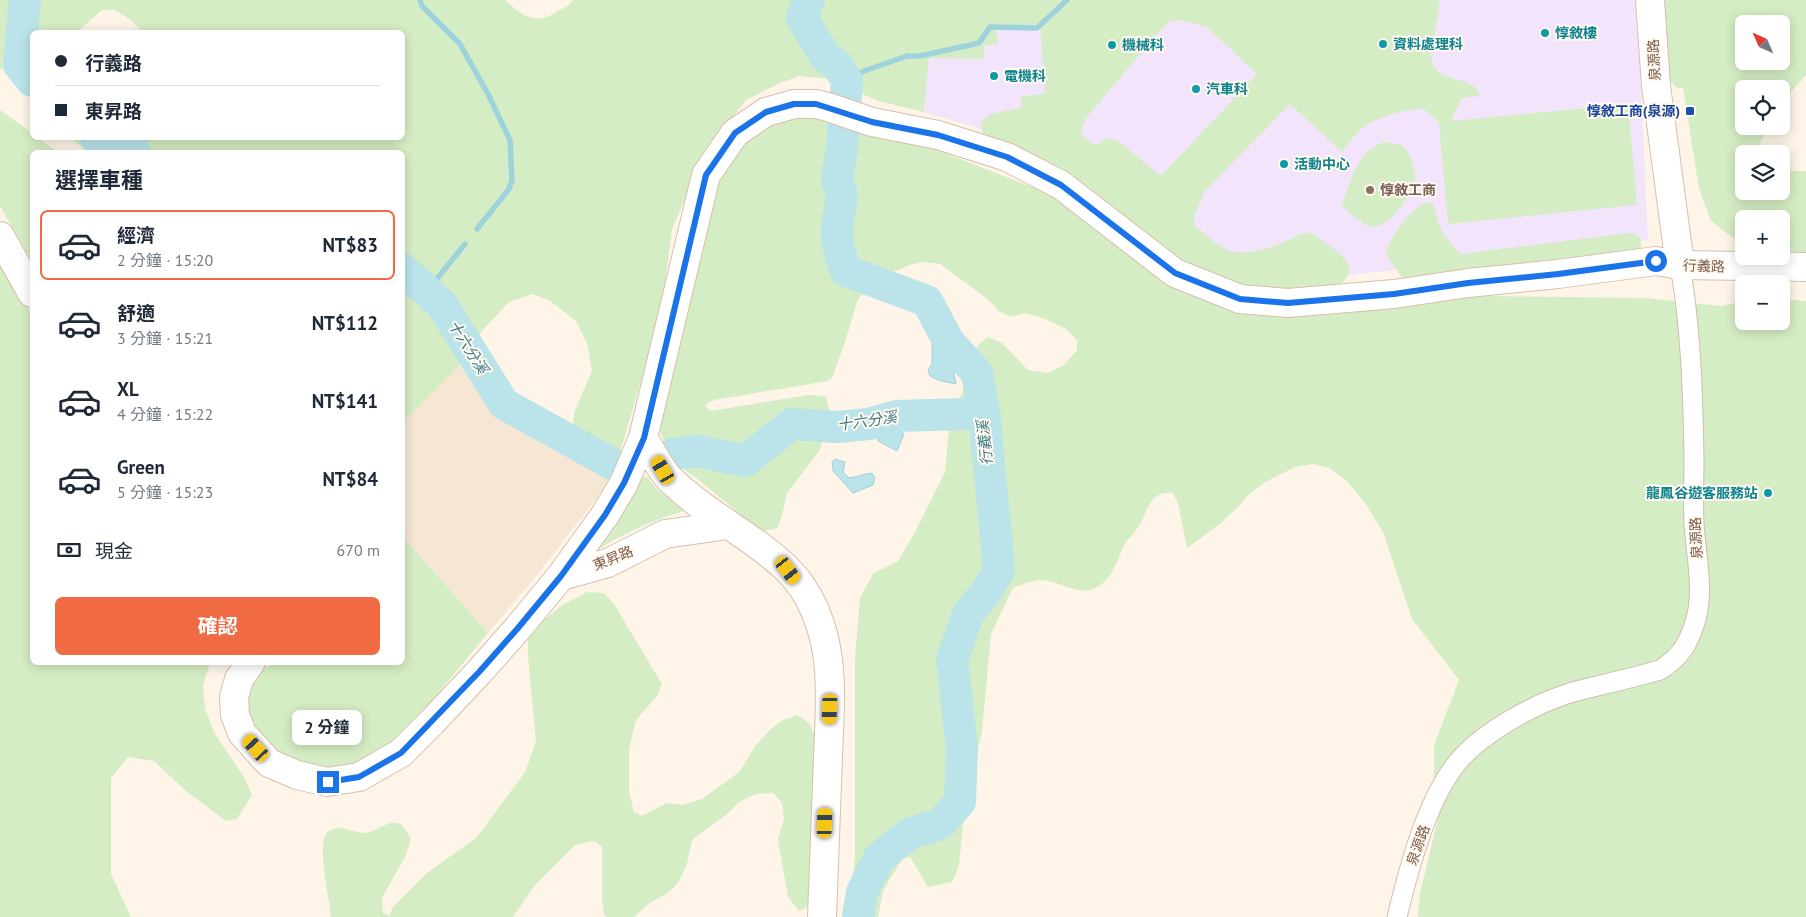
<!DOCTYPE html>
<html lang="zh-TW">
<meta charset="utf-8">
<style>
:root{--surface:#fff;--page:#f6f6f7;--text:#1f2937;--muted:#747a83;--line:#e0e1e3;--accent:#f06a44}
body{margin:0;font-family:"PT Sans","Noto Sans TC",sans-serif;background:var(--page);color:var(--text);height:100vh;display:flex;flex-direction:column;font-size:19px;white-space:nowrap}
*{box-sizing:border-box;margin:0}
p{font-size:16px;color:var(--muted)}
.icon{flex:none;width:28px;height:28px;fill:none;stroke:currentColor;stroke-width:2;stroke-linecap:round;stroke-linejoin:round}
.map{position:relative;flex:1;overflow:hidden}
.sheet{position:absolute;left:30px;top:150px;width:375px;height:515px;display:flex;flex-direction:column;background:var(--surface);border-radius:8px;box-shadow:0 2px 12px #0003}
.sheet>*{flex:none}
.hud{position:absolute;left:30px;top:30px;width:375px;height:110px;border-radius:8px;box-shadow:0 2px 12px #0003;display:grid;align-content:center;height:110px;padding:0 25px;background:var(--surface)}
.needle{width:32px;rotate:315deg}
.controls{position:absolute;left:1735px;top:15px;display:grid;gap:10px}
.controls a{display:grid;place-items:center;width:55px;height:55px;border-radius:8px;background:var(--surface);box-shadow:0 2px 12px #0003;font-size:25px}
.end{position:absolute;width:22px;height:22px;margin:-11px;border:6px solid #1a73e8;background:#fff;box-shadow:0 0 0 2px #fff}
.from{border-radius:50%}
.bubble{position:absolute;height:35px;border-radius:8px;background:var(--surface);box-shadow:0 2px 12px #0003;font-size:16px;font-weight:700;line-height:35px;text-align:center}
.car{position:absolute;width:15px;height:30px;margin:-15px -8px;border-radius:6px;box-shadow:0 0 4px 1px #0007;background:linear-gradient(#f5c518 24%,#345 0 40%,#f5c518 0 76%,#345 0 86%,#f5c518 0)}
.hud b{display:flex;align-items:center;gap:18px;height:48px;font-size:19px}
.hud b+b{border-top:1px solid var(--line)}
.hud i{width:12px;height:12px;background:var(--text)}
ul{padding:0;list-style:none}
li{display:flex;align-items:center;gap:15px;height:70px;margin:0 10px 8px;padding:0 15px;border:2px solid transparent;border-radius:8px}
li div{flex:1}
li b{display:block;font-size:19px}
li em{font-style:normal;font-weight:700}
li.on{border-color:var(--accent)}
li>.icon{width:45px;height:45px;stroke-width:1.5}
h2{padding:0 25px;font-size:22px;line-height:60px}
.pay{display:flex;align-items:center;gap:12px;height:55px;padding:0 25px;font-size:19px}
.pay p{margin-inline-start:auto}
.cta{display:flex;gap:10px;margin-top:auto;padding:10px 25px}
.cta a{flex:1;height:58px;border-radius:8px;background:var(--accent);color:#fff;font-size:20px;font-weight:700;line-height:58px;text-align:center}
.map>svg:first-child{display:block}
.residential{fill:#f6e7d5}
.education{fill:#f2e4fb}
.green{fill:#d5edc4;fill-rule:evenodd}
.water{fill:#bae3ea;stroke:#9fd3dc}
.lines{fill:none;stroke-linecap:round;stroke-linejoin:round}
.stream{stroke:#9fd3dc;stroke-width:5.5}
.river{stroke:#bae3ea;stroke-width:32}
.street-casing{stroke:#d2bdac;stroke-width:21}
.secondary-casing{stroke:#d7bfab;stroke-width:30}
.street{stroke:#fff;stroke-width:19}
.secondary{stroke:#fff;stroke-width:28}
.route{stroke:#1a73e8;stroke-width:6}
.culture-dot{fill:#0f9aa8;stroke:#fff9f0;stroke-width:2}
.transit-dot{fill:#1a4fb4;stroke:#fff9f0;stroke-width:2}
.education-dot{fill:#8d6e63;stroke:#fff9f0;stroke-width:2}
.labels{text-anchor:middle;stroke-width:4;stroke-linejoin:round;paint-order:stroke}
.culture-label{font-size:14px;font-weight:bold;fill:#0d838f;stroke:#fff9f0;text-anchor:start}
.street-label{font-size:14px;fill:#7b5b49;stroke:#fff9f0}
.transit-label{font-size:14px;font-weight:bold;fill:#164399;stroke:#fff9f0;text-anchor:end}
.education-label{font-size:14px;font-weight:bold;fill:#785e54;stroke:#fff9f0;text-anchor:start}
.water-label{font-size:15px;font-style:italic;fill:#3e7c88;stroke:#fff9f0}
</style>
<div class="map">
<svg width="1806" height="917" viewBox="0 0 1806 917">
<rect width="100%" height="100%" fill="#fef5e8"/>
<!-- residential -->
<path class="residential" d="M402,342L459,352L496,409L552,437L602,470L609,482L541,570L488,633L403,537Z"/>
<!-- education -->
<path class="education" d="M941,0H1635L1641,87L1648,240L1258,286L1027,143L924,112L933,4Z"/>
<!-- green -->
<path class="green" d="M0,0H505C522,15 535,26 557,12C563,8 569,6 573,0H1440C1438,13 1436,26 1434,39C1433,44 1431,49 1431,54C1431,87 1476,73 1480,96L1462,98C1457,106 1455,114 1451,121L1628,104L1637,205L1448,224L1439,123L1424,109C1409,108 1377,117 1365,126C1356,133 1349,143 1342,152L1290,104L1205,191L1194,216V225C1203,232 1217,246 1228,250C1251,259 1286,241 1306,232C1316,235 1321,240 1330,246C1346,259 1360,268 1338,287L1251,295L1165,254L983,137L981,122L990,114L1021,108L1022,96L1045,94L1040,24L996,27L998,44L984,45V59L929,58L924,112L878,101L829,79L799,76L778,84L746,100L706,152L672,229L664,294L650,351L620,452L615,455L583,438L573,427L574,413L592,371L587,343L576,321L550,301L532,294L509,302L482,331L458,367L403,422L402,152H88L71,138H402V32H144L129,19L115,10H102L77,32H32V43L11,59L0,70ZM1180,20L1207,27L1257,74L1161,176L1118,141L1107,138L1099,144H1093L1082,136L1081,130L1086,118L1163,27L1171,21Z
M1660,0H1806V75L1796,86L1781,106V89H1744V126H1769L1754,154H1744V191H1781V171H1806V253L1781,250V219H1744V243L1737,241L1711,221L1699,189L1683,88H1677L1666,77ZM1744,24H1781V61H1744Z
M0,110L32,133V138H38L58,152H32V262L0,206Z
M775,114L865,122L1053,195L1156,261L1305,307L1477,296L1645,298L1721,306L1744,301V321H1781V299L1806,301V917H1418L1420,893L1438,819L1434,779V745L1459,680L1412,619L1383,532L1365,503L1347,481L1329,468L1313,464L1295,467L1265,482L1246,497L1238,507L1220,524L1187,548L1178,503L1173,493C1150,491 1149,508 1140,524C1137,530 1131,536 1126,542C1118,556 1116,571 1104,582C1082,603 1061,579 1039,580C1030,581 1021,585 1013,588L991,634L982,731L964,814L959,866L952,882L928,887L910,857L902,859L883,891L878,917H849L855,857V658L860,598L873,574L898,561L915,532L945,472L949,430L978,345L988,337L1002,343L1028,370L1048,373L1064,365L1077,350V340L1066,329L1045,319L1025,313L1011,317L998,311L989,300L940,264L924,262L910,265L886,275L865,289L857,302L845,342L832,378L828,381L714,400L705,405L710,411L808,395L826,396L830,414L820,450L787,493L782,516L777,528L765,531L747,520L699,480L671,461L656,420L717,172L742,140Z
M1385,142C1390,143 1399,143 1403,146C1409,150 1416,171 1415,178C1411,195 1391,230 1370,226C1359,223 1351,213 1342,206C1350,182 1358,149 1385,142Z
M1424,203H1432C1437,210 1436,217 1439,225C1444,237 1453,246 1461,254L1630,233L1640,237L1643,255L1403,279L1390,261L1386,251C1394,232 1406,215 1424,203Z
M0,258L32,315V662L210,663L203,685L205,709L215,734L244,777L252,795L237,819L226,821L186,791L154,761L128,757L111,778V874L131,917H0Z
M646,476L656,488L684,511C654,520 626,532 599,549L596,548L631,498L641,477Z
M403,537L488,633L411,726L360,768L331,773L276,753L254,735L245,712L248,692L263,670L274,663L402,662Z
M587,592L604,593L614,604L662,684L657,696L636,720L629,748V792L634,812L642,816L667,803L683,805L702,799L739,772L756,745L772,728L783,720L797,715L809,723L815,736L814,899L806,908L799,911L788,897L778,839L784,819L782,803L773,793L756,794L739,802L727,814L692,840L687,864L678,883L668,893L648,904L634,917H607L604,914L602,900V847L594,841L575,845L535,885L513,917H331C330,900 316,845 327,833C338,822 351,833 364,833C383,832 397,806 411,840L405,857L382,898L383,913L389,916L393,907L427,873L477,837L525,772L536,742L528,656V633L562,605Z"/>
<!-- water -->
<path class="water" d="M943,341L951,360L956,367L954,374L956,384L938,380L930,376L928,370L932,364V343Z
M893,427L900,430L904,434L897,451L878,441L877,436L882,433L886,434L888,429Z
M835,459L845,462L843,472L849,478C857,477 863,474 872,473L875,478L873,485L853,493L833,471L832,462Z"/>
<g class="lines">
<!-- stream -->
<path class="stream" d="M420,0L422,6L460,44L488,94L510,140L512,180L509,189L477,229
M847,81L864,71L907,56H920L979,43L990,27L1037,28L1067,0
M427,291L465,244"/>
<!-- river -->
<path class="river" d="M25,0L19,65L32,81
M809,0L802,18L825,56L838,66L847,81L842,146L837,181C847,197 836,215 837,232C837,246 841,258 846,271L927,301L949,342L977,373L984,411L999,570L986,592L968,614L952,660L962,748L960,802L940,824L909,834L879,858L862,892L858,917
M96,138L135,152
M402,269L442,305L504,404L614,465
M673,454L698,451L745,461L792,424L837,427L869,424L897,416L966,414L984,411"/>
<defs>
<path id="street" d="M1397,917C1409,868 1428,793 1463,756C1487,731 1531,706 1564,695C1574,691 1586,689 1597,686C1618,681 1639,676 1660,670C1681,657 1689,643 1696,619C1704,589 1696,555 1694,524C1693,503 1694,481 1694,459C1693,396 1691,328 1680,265"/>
<path id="secondary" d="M1650,0L1656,86L1680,265
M0,236L32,293
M643,438C653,452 660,471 673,482C707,515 753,536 787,569C811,592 824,627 828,660C832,692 829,726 828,758C826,811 824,864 822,917
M561,576L608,563L665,534L728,525
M251,662L239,679L234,697L235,715L242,733L269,763L297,775L327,782L359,777L401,753L432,722L480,671L518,628L561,576L605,515L624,483L643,438L706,175L735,133L766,112L794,104H816L828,107L872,122L938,135L1007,157L1061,185L1175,273L1240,299L1288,303L1394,294L1468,283L1558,274L1656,261L1680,265L1806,267"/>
</defs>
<!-- street casing -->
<use href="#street" class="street-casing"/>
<!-- secondary casing -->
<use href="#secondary" class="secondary-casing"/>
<!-- street -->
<use href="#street" class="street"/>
<!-- secondary -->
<use href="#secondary" class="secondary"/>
</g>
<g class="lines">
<!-- route -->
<path class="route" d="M328,782L359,777L401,753L480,671L518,628L561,576L605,515L624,483L644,438L706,175L735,133L766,112L794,104H816L872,122L938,135L1007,157L1061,185L1175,273L1240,299L1288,303L1394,294L1468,283L1558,274L1656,261"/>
</g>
<!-- markers -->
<g class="culture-dot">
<circle cx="1545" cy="33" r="5"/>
<circle cx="1383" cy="44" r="5"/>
<circle cx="1112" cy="45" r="5"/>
<circle cx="994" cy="76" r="5"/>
<circle cx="1196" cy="89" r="5"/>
<circle cx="1284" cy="164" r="5"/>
<circle cx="1768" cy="493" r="5"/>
</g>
<rect class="transit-dot" x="1685" y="106" width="10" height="10" rx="2.5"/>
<circle class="education-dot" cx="1370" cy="190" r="5"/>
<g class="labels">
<!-- culture labels -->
<g class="culture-label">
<text x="1555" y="38">惇敘樓</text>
<text x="1393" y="49">資料處理科</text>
<text x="1122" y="50">機械科</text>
<text x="1004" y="81">電機科</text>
<text x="1206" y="94">汽車科</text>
<text x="1294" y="169">活動中心</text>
<text x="1758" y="498" text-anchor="end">龍鳳谷遊客服務站</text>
</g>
<!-- street labels -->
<g class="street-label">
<text transform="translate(1654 60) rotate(-93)" y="5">泉源路</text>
<text transform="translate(1704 266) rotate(2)" y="5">行義路</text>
<text transform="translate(1696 538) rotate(-93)" y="5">泉源路</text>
<text transform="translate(613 558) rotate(-22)" y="5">東昇路</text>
<text transform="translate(1418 845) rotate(-70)" y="5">泉源路</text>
</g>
<!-- transit labels -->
<g class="transit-label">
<text x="1680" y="116">惇敘工商(泉源)</text>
</g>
<!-- education labels -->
<g class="education-label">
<text x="1380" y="195">惇敘工商</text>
</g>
<!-- water labels -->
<g class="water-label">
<text transform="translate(468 347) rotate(58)" y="5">十六分溪</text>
<text transform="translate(867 421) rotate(-8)" y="5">十六分溪</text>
<text transform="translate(985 443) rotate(-96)" y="5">行義溪</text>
</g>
</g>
</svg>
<div class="controls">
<a><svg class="needle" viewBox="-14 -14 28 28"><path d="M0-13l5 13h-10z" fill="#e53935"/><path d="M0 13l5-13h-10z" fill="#747a83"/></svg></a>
<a><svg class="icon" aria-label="locate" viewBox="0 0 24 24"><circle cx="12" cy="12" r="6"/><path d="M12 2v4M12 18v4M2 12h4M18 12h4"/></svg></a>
<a><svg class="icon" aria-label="layers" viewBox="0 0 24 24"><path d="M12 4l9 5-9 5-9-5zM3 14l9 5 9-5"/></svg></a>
<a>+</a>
<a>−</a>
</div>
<i class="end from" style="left:1656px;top:261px"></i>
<i class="end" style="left:328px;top:782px"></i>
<div class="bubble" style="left:292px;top:710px;width:70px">2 分鐘</div>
<i class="car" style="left:663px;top:470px;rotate:330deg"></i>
<i class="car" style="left:788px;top:570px;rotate:143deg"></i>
<i class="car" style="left:830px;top:709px;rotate:182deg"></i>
<i class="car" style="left:256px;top:748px;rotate:318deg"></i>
<i class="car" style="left:825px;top:823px;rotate:2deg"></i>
<div class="hud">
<b><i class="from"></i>行義路</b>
<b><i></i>東昇路</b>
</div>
<section class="sheet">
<h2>選擇車種</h2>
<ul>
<li class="on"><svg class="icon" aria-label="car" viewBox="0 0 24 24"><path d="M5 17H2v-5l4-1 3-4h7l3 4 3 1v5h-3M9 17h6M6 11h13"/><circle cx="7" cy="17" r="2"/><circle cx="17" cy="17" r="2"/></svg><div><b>經濟</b><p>2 分鐘 · 15:20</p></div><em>NT$83</em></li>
<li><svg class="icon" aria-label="car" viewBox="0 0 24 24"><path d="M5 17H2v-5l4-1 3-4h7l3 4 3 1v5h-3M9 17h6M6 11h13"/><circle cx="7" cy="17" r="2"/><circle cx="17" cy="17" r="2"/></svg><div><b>舒適</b><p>3 分鐘 · 15:21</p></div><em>NT$112</em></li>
<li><svg class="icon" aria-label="car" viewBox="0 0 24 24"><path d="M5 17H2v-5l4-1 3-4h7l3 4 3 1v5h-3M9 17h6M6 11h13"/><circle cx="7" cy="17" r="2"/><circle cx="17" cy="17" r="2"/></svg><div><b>XL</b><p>4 分鐘 · 15:22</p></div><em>NT$141</em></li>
<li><svg class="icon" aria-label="car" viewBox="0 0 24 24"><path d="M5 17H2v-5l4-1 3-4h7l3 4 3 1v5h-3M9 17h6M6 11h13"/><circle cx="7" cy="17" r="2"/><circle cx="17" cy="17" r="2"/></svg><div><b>Green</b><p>5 分鐘 · 15:23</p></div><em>NT$84</em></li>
</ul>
<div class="pay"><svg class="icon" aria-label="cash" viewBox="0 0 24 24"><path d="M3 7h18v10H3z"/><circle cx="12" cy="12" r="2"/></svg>現金<p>670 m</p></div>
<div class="cta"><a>確認</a></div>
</section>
</div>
